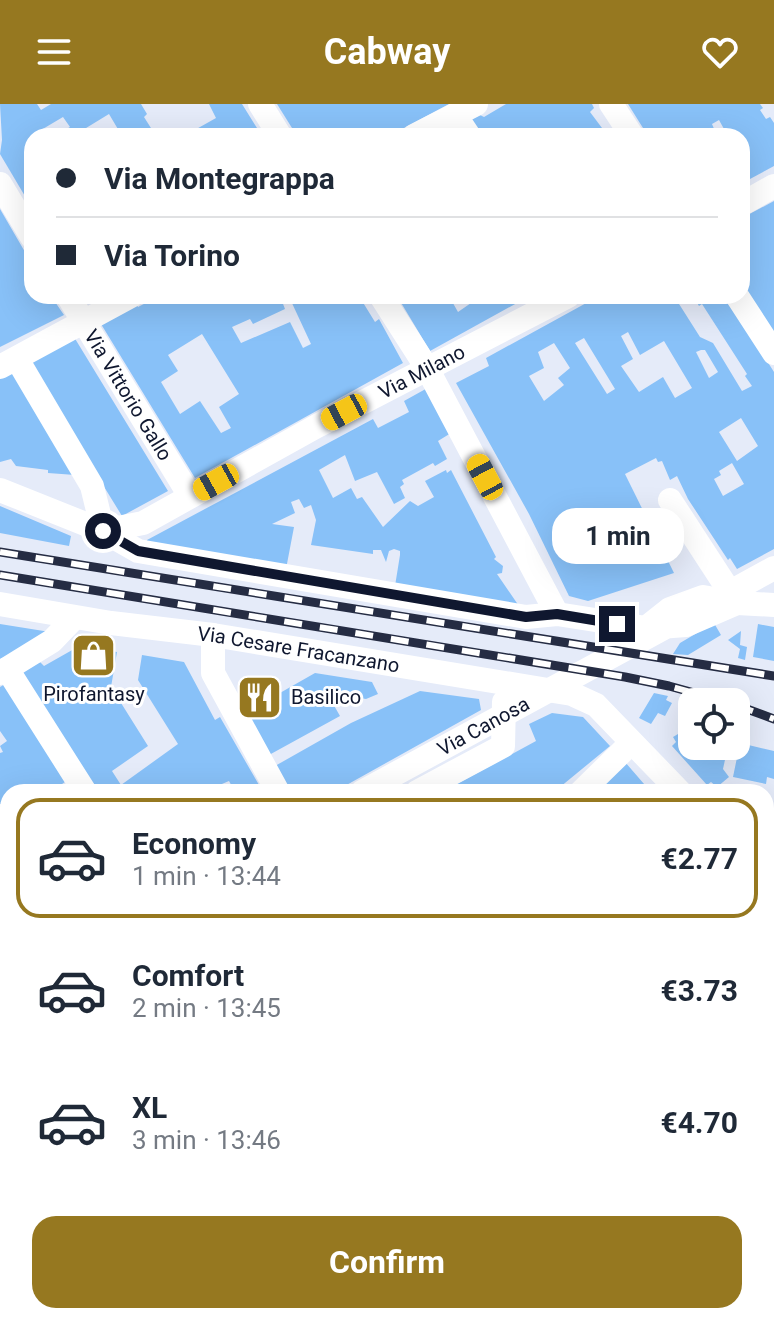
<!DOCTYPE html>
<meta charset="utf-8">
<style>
:root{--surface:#fff;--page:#f6f6f7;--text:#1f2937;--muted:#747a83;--line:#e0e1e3;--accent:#967820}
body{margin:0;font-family:Roboto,sans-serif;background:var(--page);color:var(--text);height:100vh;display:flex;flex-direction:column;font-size:30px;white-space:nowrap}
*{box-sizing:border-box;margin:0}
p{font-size:26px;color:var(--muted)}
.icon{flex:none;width:44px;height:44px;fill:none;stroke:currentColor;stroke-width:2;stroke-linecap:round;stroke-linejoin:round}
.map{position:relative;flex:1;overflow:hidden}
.drawer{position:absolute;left:0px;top:680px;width:774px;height:540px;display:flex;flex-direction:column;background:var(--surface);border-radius:24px 24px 0 0;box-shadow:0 8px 32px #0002}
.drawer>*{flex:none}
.top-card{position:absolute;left:24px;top:24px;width:726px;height:176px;border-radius:24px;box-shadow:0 8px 32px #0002;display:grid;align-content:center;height:176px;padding:0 32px;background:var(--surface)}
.controls{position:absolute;left:678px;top:584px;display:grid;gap:16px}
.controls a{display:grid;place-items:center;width:72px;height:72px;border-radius:16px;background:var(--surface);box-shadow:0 8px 32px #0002;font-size:40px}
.end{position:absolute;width:36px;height:36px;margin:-18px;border:10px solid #0f172f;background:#fff;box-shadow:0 0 0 4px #fff}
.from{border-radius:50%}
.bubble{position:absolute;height:56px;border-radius:24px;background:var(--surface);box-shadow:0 8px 32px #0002;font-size:26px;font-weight:700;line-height:56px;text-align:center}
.car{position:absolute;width:24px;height:48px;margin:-24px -12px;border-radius:10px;box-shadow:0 0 6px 2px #0007;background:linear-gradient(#f5c518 24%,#345 0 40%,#f5c518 0 76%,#345 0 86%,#f5c518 0)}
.top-card b{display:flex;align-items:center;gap:28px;height:76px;font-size:30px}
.top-card b+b{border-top:2px solid var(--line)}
.top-card i{width:20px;height:20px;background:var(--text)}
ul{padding:14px 0 0;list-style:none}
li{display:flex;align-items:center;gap:24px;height:120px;margin:0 16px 12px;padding:0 16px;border:4px solid transparent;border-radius:24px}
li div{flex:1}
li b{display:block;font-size:30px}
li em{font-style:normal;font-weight:700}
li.selected{border-color:var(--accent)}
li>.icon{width:72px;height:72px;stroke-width:1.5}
.primary-button{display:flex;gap:16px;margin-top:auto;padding:16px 32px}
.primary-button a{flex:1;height:92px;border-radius:24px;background:var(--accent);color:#fff;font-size:32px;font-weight:700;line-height:92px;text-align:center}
header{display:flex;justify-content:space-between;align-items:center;height:104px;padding:0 32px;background:var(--accent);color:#fff;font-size:36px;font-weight:700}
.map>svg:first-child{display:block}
.building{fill:#88c1f8;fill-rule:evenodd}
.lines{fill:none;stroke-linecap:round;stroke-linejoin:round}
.minor{stroke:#fff;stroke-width:24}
.rail-casing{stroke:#252c43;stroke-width:9}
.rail{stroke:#fff;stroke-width:6;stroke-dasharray:18;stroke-linecap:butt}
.route{stroke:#0f172f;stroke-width:10}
.labels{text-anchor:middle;stroke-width:6;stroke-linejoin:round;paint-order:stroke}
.street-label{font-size:20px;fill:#0f172f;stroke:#fff}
.poi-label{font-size:20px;fill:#0f172f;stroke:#fff}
</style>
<header><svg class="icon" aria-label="menu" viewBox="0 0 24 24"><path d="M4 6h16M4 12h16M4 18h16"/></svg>Cabway<svg class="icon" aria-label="heart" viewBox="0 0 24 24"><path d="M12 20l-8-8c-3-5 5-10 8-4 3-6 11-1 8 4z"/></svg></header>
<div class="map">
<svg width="774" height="1220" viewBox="0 0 774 1220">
<rect width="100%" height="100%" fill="#e5ebf9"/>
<!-- building -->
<path class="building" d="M0,0H37L41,6L51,0H141L147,10L144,13L156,32H122L109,10L73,32H55L70,23L63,13L36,29L37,32H32V104L0,50L2,36Z
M209,0H242L262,32H184L216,14Z
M277,0H449L389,32H297Z
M506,0H592L594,4L590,8L608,32H477L468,17L480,11L484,13Z
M628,0H760L763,4L760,6L766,15L770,13L774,19V62L750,75L747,72L742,74V32H719L718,30L724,25L719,16L712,20L715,27L707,32H648Z
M774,97V232L742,181V114Z
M0,105L32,160V192H51L64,211L0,243Z
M159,192H280L285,205L253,220L250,215L232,223L241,239L290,218L303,244L311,240L291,197L301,192H312L315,197L325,192H359L375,218L379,215L403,259L195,374L101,220L136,199L138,203ZM202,230L239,290L219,303L231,324L221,329L200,297L180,310L161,278L178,267L168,251Z
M397,192H449L458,208L471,199L467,192H512L517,199L430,247Z
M599,192H674L700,233L713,239L742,287L752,282L745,272L747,270L702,200L699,202L693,192H726L774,268V445L737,465L730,454L728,456L688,395L677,372L670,376L662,357L658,358L656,354L625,370L674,469L588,497L569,492L529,410L456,279L489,262L486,254ZM628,228L640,251L664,237L692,284L675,294L663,273L639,288L621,262L633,255L621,232ZM584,234L615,285L607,290L575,239ZM554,239L570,264L558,274L564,281L544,297L529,272L544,264L538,248ZM701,246H705L718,268L709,274L696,248ZM741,314L758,342L737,357L719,328ZM732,359L744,380L723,392L714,375L721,371L719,367Z
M74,233L168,387L122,412L28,259Z
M13,265L75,371L48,369V366L16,362L11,355L0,358V272Z
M431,282L451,329L438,337L447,355L435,362L433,359L402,376L404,380L400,383L405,394L394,400L377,368L355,377L345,351L319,366L333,394L351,384L357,395L362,393L383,423L410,397L418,402L434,393L425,377L446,366L447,369L451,366L496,453L494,455L503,462L502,469L497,470L521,505L395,482L400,451V447L394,445L389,447L386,458L381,446H373V450L311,441L316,416L311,401L304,404L299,395L291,398L295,409L272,420L294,423L286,465L148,441L147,436L373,315L378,324L409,308L404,297Z
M0,402L71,432L69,442L0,429Z
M714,519L721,531L688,551L673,550L680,539Z
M0,520L50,528L0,557Z
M758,520L774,523V557L753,553Z
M741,527L740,541L747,543L745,556L738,554L740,545L728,536Z
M81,542L117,548L111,583L148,642L112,667L121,681L178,640L138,576L142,551L184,558L215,616L220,613L263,688H235L229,677L203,688H97L20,569L40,558L44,562L74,545H81Z
M315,569L372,578L378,590L366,595L330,589L328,591L340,612L269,651L245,609Z
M5,580L68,676L50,688H8V711L0,701V649L3,648L0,642L7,637L0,627V583Z
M420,587L479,595L481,606L334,688H290L275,662L351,619Z
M654,589L668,592L666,596L672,599L665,612L658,609L651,620L639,614Z
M552,609L583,613L610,642L554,688H442L536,637L529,620Z
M687,628L692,629V642H728L723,665L729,673L717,683L711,678L707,681L672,642L676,638L673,633L678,630L680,634Z
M740,639L774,647V675L767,673L766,680L733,673Z
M625,658L651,688H595Z
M766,720L774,728V759L766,750Z
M0,728L8,738V862L0,849Z
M766,815L774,824V841L766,848Z
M8,906V976L0,980V910Z
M774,928V975L766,982V935Z
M8,1034V1080L0,1092V1038Z
M774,1042V1078L766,1071V1051Z
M774,1083V1174L766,1188V1096L769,1099L772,1095L767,1091Z
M0,1117L8,1120V1164L0,1162Z
M0,1180L8,1182V1212H89L81,1220L0,1219Z
M124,1212H149L157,1220H117Z
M183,1212H284L293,1220H191Z
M330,1212H416L424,1220H338Z
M442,1212H538L541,1216L545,1212H605L598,1220H450Z
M651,1212H736L744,1220H659Z"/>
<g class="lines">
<!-- minor -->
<g class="minor">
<path d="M260,0L280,32"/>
<path d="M611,0L632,32"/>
<path d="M455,11L469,32"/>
<path d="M414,32L476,0"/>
<path d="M0,80L32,133"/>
<path d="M742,100L774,82"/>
<path id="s1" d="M68,192L190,392"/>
<path d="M381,192L427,264L557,510"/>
<path d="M737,192L774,249"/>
<path d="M17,255L92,382L103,427"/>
<path d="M0,263L131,192"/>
<path d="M0,386L103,427L138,447L526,513L557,510L646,524L686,521L737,499"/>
<path d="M670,396L737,499"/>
<path id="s2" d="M103,427L143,419L317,322L568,192"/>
<path d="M712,498L774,464"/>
<path id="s3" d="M0,500L111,519L213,531L572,590L596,601L680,688"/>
<path d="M646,524L670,505L703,493L737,499L774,501"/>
<path d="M213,531V569L278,688"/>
<path d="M7,565L85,688"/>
<path d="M0,569L52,537L74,514"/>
<path id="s4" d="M362,688L662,525"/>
<path d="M417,688L503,642L504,598"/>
<path d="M581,688L631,639"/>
<path d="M0,712L8,722"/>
<path d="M766,775L774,783"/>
<path d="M0,864L8,876"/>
<path d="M0,1173L8,1175"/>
<path d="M172,1212L180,1220"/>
<path d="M306,1212L314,1220"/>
<path d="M430,1212L438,1220"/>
<path d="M634,1212L642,1220"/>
<path d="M98,1220L106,1212"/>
<path d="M768,1220L774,1210"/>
</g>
<defs>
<path id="rail" d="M0,448L774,572
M0,471L625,573L669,582L727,598
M736,601L774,615"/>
</defs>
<!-- rail casing -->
<use href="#rail" class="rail-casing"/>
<!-- rail -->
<use href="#rail" class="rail"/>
</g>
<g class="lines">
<!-- route -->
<path class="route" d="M103,427L138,447L526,513L557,510L617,520"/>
</g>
<!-- icons -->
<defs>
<symbol id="shop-square" viewBox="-11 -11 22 22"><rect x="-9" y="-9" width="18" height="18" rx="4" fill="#967820" stroke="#fff"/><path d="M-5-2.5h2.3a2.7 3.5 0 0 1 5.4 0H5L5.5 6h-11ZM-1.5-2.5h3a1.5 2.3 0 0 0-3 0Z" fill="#fff"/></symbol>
<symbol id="restaurant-square" viewBox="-11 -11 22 22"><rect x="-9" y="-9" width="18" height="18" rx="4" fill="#967820" stroke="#fff"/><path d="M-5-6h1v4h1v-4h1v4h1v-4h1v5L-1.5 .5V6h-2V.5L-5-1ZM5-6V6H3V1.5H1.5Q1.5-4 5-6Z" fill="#fff"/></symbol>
</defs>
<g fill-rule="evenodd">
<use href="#shop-square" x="68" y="526" width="51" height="51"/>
<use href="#restaurant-square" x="234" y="568" width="51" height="51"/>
</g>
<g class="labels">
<!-- street labels -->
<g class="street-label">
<text dy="7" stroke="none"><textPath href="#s2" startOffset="358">Via Milano</textPath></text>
<text dy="7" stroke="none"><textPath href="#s1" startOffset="116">Via Vittorio Gallo</textPath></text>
<text dy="7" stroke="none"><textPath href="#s3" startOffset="302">Via Cesare Fracanzano</textPath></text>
<text dy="7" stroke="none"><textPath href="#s4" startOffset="138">Via Canosa</textPath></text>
</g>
<!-- poi labels -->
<g class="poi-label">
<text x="94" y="597">Pirofantasy</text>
<text x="291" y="600" text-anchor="start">Basilico</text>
</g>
</g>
</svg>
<div class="controls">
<a><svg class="icon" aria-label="locate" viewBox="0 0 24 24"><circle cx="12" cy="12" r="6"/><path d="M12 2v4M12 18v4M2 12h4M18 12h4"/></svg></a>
</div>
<i class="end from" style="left:103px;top:427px"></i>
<i class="end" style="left:617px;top:520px"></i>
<div class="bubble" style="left:552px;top:404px;width:132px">1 min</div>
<i class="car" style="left:344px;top:308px;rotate:242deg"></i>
<i class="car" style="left:485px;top:373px;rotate:332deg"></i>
<i class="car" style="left:216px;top:378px;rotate:241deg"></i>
<div class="top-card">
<b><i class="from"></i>Via Montegrappa</b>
<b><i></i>Via Torino</b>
</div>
<section class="drawer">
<ul>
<li class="selected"><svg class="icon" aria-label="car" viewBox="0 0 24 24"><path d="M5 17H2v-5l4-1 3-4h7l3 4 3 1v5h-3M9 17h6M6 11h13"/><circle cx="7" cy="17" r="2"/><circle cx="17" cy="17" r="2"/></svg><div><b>Economy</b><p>1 min · 13:44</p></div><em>€2.77</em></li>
<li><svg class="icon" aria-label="car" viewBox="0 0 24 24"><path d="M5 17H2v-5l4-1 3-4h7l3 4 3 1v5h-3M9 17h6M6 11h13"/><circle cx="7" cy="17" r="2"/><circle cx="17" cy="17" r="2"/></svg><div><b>Comfort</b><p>2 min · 13:45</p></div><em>€3.73</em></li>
<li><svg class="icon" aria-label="car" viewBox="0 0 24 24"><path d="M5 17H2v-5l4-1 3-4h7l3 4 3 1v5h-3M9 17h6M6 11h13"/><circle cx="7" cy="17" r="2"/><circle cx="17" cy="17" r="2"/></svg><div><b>XL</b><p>3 min · 13:46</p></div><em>€4.70</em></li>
</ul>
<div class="primary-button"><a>Confirm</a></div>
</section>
</div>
